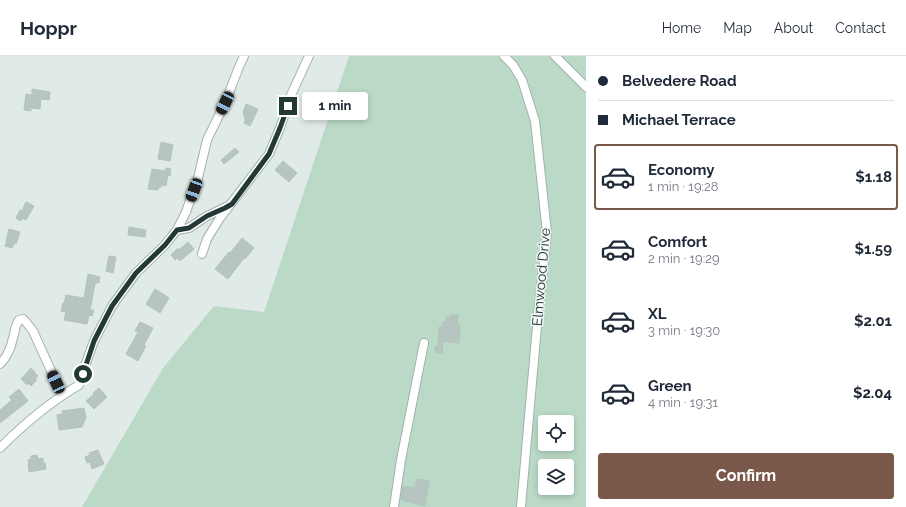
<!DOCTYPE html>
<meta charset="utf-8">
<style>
:root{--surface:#fff;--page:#f2f2f3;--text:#1f2937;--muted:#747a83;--line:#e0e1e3;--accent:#7a5849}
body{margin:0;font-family:Raleway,sans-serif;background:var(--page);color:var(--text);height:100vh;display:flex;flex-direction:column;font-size:15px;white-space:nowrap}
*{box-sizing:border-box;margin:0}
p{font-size:13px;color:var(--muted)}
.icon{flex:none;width:22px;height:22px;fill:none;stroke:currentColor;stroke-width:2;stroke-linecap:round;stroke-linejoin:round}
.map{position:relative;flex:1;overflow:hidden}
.sheet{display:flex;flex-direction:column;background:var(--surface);width:320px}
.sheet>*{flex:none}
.guide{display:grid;align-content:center;height:88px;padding:0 12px;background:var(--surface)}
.buttons{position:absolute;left:538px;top:359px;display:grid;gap:8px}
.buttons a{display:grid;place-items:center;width:36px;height:36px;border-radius:4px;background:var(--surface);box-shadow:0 2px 6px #0003;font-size:20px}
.end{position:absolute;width:18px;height:18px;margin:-9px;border:5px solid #223936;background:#fff;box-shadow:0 0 0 2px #fff}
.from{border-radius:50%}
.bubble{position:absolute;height:28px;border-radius:4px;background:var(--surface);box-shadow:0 2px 6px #0003;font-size:13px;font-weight:700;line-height:28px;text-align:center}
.car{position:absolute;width:12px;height:24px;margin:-12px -6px;border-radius:5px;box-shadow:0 0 3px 1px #0007;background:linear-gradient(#222 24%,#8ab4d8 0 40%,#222 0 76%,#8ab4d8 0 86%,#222 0)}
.guide b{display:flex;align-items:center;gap:14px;height:38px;font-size:15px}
.guide b+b{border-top:1px solid var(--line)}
.guide i{width:10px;height:10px;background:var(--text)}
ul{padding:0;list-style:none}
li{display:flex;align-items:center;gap:12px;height:66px;margin:0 8px 6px;padding:0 4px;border:2px solid transparent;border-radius:4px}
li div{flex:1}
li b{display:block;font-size:15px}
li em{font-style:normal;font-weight:700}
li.selected{border-color:var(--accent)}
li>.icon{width:36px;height:36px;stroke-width:1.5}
.primary-button{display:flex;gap:8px;margin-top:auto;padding:8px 12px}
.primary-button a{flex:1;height:46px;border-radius:4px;background:var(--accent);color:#fff;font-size:16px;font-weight:700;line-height:46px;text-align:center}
header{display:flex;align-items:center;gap:24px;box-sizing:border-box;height:56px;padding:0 20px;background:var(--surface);border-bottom:1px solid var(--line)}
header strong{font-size:19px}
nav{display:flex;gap:22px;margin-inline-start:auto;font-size:14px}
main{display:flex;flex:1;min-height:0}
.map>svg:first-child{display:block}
.green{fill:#badac7;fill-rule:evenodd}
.building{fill:#b6c5c0;stroke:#b3c3bf}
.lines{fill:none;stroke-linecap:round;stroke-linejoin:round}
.minor-casing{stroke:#a3b1ae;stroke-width:10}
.minor{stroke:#fff;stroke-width:8}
.route{stroke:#223936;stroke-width:5}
.labels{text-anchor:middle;stroke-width:3;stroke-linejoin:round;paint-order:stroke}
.street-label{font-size:14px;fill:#223936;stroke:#f0f7f4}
</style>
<header>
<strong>Hoppr</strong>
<nav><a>Home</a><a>Map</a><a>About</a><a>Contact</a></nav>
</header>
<main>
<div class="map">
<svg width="586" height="451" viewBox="0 0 586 451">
<rect width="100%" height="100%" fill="#e0eae7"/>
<!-- green -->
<path class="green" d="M349,0H586V451H82L163,312L214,250L264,256ZM545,366H567V388H545ZM545,410H567V432H545Z"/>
<!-- building -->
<path class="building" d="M32,33L50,36L49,44L41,43L40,53L31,52V55L24,54L26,38L32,39Z
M246,48L258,53L250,70L244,67L246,63H244L245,60L243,59L244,57L243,56Z
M161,86L173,89L170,105L158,103Z
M235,92L239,96L224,108L221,104Z
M283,105L297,117L289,126L275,114Z
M166,112L171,113L170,120L168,119L166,130L162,129L161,131H159L158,134L148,133L152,113L165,115Z
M26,146L34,150L26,164L22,162L21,165L16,162L20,154L22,155Z
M129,171L146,174L145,181L128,179Z
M9,173L20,176L16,188L14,187L12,192L5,190L7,185H6Z
M242,182L254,192L245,203L244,202L228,223L215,213L229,196L230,197Z
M188,186L194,193L180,205L177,202L175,204L171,199L178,192L179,194Z
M109,200L116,201L113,217L106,215Z
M88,218L100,221L99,227L97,226L96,228H95L90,254H94L92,260L89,259L87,268L64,264L66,256L61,255L63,247H64L66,239L84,242Z
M155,233L169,242L160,257L146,248Z
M450,259H458L457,268L460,269L459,287L443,285L442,297L435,296V290H438L439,271H442L443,266L446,267V261H450Z
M140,266L153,272L144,289L146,290L138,305L126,298L138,276L135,275Z
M31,312L38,320L35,323L37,324L31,330L28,327L27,329L21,323Z
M99,332L107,341L94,353L86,345L94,338L93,337Z
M19,333L28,345L0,367V354L12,344L9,341Z
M84,352L86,361L82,371L59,374L57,359L63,358L62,355Z
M98,394L104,408L92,413L90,406L87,407L85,401L90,399L89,397Z
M37,399L38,403L43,402V407H45L46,413L29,416L28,409H29L28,404L31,403V400Z
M417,423L429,425L425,450L401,444L403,430L415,432Z"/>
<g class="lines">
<defs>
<path id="minor" d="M504,0L513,9L522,24L535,65L547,177L538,259L521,451
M555,0L586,31
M177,174L189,172L207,160L228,150
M202,198L207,183L220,162L269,98L280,72L291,39L309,0
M0,308C7,301 11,292 13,282C15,276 15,269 19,264L23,263L26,266L33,275L62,339
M0,392C24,368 50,346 79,329L86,307L94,285L112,250L136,217L165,189L172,180L177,174L186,156L198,122L207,84L225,47L239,11L244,0
M394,451L401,404L424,287"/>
</defs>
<!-- minor casing -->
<use href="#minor" class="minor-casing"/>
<!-- minor -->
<use href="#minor" class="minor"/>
</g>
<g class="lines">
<!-- route -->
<path class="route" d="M83,318L94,285L112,250L136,217L165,189L177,174L189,172L207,160L225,152L232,148L269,98L280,72L288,50"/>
</g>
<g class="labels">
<!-- street labels -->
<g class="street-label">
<text transform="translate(541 221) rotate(-85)" y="5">Elmwood Drive</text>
</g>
</g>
</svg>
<div class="buttons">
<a><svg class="icon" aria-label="locate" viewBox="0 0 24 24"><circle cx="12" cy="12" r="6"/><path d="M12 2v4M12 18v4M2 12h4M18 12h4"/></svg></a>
<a><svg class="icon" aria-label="layers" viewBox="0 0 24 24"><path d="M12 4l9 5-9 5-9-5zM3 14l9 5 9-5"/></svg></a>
</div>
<i class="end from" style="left:83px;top:318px"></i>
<i class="end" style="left:288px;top:50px"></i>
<div class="bubble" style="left:302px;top:36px;width:66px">1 min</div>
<i class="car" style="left:225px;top:47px;rotate:206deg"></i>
<i class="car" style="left:194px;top:134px;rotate:200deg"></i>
<i class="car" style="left:56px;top:326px;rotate:335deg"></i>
</div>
<section class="sheet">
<div class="guide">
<b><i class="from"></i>Belvedere Road</b>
<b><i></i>Michael Terrace</b>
</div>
<ul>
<li class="selected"><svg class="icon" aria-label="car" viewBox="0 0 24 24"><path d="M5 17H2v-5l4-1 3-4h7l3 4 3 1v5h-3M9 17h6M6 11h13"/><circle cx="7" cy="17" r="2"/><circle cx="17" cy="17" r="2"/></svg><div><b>Economy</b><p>1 min · 19:28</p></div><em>$1.18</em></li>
<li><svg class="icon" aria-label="car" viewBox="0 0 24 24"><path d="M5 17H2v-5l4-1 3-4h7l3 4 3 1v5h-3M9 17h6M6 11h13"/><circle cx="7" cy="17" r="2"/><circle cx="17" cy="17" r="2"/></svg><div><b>Comfort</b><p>2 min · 19:29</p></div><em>$1.59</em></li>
<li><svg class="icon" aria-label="car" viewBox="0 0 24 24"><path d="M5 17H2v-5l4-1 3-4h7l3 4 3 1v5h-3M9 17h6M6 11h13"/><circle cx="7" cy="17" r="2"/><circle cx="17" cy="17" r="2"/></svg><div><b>XL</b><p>3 min · 19:30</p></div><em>$2.01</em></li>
<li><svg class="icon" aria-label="car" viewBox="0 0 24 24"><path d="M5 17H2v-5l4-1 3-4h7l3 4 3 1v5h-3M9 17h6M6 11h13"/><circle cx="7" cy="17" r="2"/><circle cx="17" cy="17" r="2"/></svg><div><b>Green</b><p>4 min · 19:31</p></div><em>$2.04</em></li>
</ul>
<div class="primary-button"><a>Confirm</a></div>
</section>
</main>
